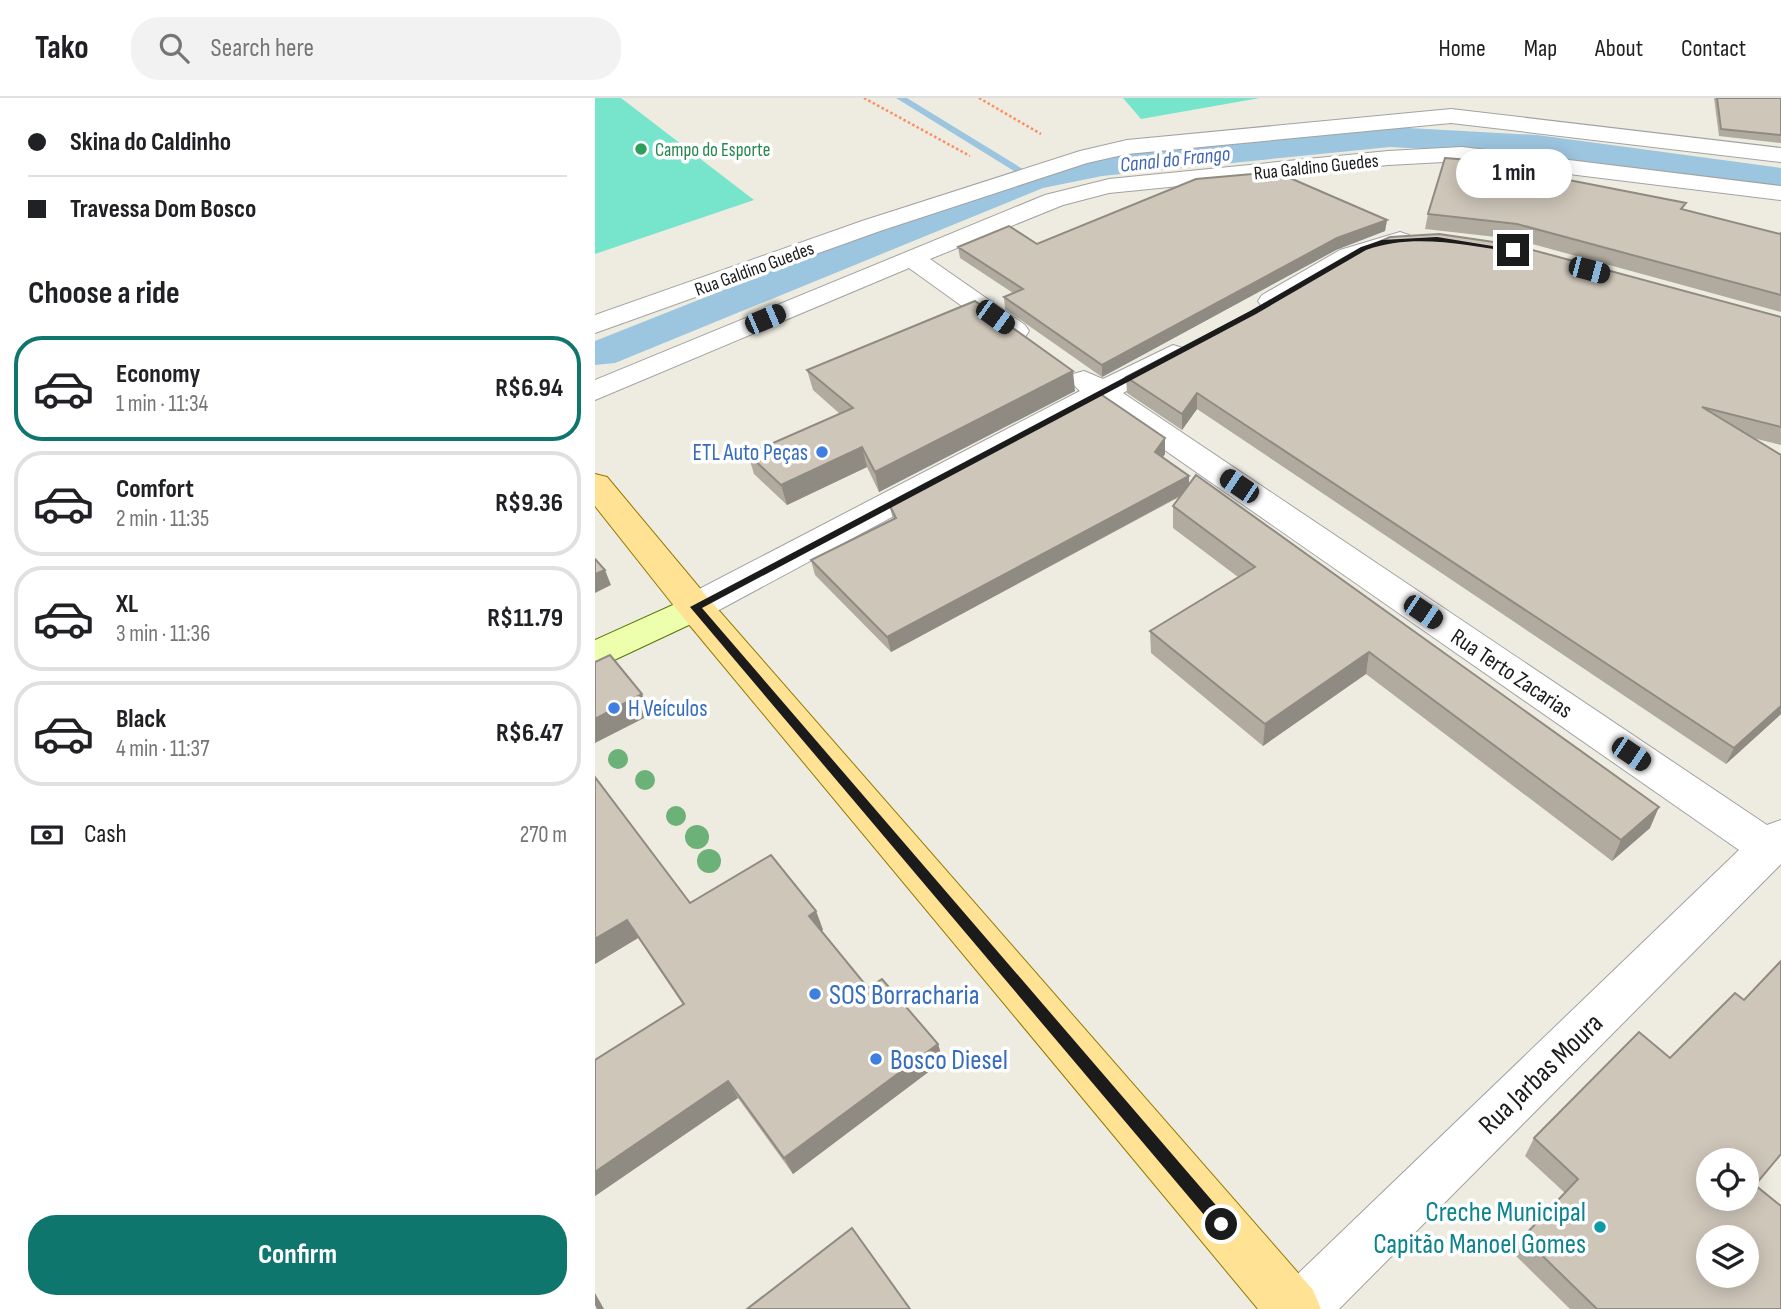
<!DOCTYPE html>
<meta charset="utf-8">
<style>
:root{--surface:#fff;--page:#f2f2f2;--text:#202124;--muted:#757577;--line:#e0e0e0;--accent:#0f766e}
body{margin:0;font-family:"Sofia Sans Condensed",sans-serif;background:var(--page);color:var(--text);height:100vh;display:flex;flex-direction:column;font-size:26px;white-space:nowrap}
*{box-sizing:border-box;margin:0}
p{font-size:23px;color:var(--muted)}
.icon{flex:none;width:38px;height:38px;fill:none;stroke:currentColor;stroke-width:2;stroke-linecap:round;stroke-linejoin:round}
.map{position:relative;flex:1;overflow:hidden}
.side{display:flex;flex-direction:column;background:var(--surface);width:595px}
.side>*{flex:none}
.banner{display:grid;align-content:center;height:154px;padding:0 28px;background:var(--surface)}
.buttons{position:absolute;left:1101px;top:1050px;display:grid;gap:14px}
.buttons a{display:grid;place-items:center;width:63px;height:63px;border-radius:50%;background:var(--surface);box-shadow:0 4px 18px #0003;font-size:35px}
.end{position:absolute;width:32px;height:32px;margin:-16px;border:9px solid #1b1b1b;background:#fff;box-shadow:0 0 0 4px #fff}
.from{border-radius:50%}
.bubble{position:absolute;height:49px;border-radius:24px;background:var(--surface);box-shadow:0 4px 18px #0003;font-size:23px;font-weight:700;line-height:49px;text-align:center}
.car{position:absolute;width:21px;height:42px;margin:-21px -10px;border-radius:9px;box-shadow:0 0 5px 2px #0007;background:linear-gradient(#222 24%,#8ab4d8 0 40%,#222 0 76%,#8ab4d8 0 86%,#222 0)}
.banner b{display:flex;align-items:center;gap:24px;height:66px;font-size:26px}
.banner b+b{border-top:2px solid var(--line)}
.banner i{width:18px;height:18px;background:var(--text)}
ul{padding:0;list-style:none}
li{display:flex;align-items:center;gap:21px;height:105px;margin:0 14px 10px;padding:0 14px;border:4px solid var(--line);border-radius:28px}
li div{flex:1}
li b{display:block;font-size:26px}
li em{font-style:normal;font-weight:700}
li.selected{border-color:var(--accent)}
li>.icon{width:63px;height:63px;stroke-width:1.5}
h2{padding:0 28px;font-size:32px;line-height:84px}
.pay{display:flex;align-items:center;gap:18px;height:77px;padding:0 28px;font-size:26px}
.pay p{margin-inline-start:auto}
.cta{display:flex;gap:14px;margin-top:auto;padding:14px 28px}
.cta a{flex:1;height:80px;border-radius:28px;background:var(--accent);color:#fff;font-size:28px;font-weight:700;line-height:80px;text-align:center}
header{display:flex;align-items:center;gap:42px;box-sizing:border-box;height:98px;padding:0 35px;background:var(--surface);border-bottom:2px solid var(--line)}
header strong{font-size:33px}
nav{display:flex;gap:38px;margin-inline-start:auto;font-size:24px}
.search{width:490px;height:63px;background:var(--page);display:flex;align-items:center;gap:18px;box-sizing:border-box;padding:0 24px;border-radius:28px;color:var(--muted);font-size:26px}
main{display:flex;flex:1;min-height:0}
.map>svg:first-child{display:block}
.pitch{fill:#76e5cc}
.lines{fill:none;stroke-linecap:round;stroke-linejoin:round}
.stream{fill:#9cc5e0;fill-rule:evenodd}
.canal{fill:#9cc5e0;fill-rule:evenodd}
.minor-casing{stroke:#a2a2a2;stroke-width:2}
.secondary-casing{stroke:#557500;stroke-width:2}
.primary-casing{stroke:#937a00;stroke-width:2}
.path{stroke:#ff8b60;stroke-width:2.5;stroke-dasharray:2.5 2.5;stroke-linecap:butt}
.minor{fill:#fff;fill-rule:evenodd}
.secondary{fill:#edffad;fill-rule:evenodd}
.primary{fill:#ffe294;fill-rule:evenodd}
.tree{fill:#6cb178}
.wall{fill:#b1aa9f}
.shaded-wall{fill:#908b82}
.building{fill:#cec6b9;stroke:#908b82;stroke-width:2;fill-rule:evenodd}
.route{fill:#1b1b1b}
.leisure-dot{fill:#2e9e5b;stroke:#fff;stroke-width:2.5}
.shop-dot{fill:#3f7fe0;stroke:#fff;stroke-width:2.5}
.culture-dot{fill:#0f9aa8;stroke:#fff;stroke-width:2.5}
.labels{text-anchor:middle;stroke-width:7;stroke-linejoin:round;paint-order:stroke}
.far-leisure-label{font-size:19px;fill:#27864d;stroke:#fff;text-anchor:start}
.far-street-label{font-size:19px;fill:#1b1b1b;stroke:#fff}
.far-water-label{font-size:21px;font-style:italic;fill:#4167b2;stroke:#fff}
.shop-label{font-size:23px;fill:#366cbe;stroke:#fff;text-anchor:end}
.street-label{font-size:23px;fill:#1b1b1b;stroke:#fff}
.near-shop-label{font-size:28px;fill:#366cbe;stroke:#fff;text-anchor:start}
.near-street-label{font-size:28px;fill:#1b1b1b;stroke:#fff}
.near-culture-label{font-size:28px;fill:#0d838f;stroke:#fff;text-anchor:end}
</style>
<header>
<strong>Tako</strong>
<div class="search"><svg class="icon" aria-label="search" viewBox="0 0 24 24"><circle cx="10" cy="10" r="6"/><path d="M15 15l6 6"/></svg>Search here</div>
<nav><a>Home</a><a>Map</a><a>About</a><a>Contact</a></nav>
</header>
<main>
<section class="side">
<div class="banner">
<b><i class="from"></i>Skina do Caldinho</b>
<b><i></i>Travessa Dom Bosco</b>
</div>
<h2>Choose a ride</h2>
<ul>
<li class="selected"><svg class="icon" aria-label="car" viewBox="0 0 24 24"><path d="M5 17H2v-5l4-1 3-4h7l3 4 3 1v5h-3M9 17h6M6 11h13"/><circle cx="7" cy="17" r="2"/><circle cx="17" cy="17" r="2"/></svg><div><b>Economy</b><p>1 min · 11:34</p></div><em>R$6.94</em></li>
<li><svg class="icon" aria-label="car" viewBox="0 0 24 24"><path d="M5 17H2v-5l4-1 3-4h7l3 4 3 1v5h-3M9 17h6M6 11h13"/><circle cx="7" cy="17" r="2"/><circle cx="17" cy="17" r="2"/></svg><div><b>Comfort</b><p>2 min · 11:35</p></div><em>R$9.36</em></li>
<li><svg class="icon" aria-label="car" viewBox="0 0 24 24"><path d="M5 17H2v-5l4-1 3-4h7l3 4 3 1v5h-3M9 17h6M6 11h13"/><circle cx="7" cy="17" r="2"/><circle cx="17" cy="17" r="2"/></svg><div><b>XL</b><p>3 min · 11:36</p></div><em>R$11.79</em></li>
<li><svg class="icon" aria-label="car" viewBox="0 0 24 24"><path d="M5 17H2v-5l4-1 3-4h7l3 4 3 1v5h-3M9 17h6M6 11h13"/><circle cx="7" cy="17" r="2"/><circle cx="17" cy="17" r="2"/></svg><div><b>Black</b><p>4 min · 11:37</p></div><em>R$6.47</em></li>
</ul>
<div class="pay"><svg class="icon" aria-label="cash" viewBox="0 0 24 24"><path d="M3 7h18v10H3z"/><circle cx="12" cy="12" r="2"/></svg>Cash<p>270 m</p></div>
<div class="cta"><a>Confirm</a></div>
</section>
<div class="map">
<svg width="1186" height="1211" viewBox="0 0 1186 1211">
<rect width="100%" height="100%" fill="#eeece0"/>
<!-- pitch -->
<path class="pitch" d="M0,0H26L159,102L0,156Z
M528,0H665L546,21Z"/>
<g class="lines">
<!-- stream -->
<path class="stream" d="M301,0H312L444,81L435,83Z"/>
<!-- canal -->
<path class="canal" d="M795,29L942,37L1186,70V92L942,57L795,49L507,78L448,90L20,265L0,267V243L427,74L507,58Z"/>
<defs>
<path id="minor" d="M856,11L1186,50V64L856,25L532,56L492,65L285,133L0,235V217L267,123L485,53L532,42Z
M867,49L1186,88V102L867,63L793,67L514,95L468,107L335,161L430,227L434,233L430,239L420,242L410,239L314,170L0,302V282L450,97L514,81L793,53Z
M805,134L814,137L818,142L814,147L764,163L687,209H667L663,203L667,197L745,152Z
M578,247L588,250L592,256L588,262L528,295L1172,727L1186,722V766L744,1211H678L686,1192L1144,752L505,307L113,518L100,521L87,518L82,509L87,500L485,293L474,282L478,276L489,273L508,281Z"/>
<path id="secondary" d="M100,497L113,500L118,509L113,518L0,571V542Z"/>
<path id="primary" d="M0,376L12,379L113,500L718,1192L726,1211H663L87,518L0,408Z"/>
</defs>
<!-- minor casing -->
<use href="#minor" class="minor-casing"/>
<!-- secondary casing -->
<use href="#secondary" class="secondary-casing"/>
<!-- primary casing -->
<use href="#primary" class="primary-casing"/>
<!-- path -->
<path class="path" d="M269,0L375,58
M384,0L446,36"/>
<!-- minor -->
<use href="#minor" class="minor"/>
<!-- secondary -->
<use href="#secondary" class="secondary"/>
<!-- primary -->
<use href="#primary" class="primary"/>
</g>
<!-- trees -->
<g class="tree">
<circle cx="23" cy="661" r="10"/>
<circle cx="50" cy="682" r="10"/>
<circle cx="81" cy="718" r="10"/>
<circle cx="102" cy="739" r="12"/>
<circle cx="114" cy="763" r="12"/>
</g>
<!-- wall -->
<path class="wall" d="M1119,0H1186V45L1124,38Z
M897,67L1089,111L1185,136L1186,135V214L919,141L830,131L833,116Z
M792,122L790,133L741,152L507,279L410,211L409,199L418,195L365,160L363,149L442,146Z
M1186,219V347L1158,340L1186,616L1131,666L602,311L587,332L532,295L531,279Z
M212,272L480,293L284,394L272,369L192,407L159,376L153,356L245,316L218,292Z
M570,340V356L568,359L594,387L1055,730L1017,763L771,576L668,648L556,555L555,533L643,479L578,430V408L586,398L296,554L220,477L216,462L298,421L294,406Z
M0,679L95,805L221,813L228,832L226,833L273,890L343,946L348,963L198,1076L143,1000L0,1098V962L88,907L43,840L0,866Z
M939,1040L1160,1087L1186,1211H975L919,1156L928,1139L970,1095L930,1058Z"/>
<!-- shaded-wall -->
<path class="shaded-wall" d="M792,122L790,133L741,152L507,279V267L742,140Z
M478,273L480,293L284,394L280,374Z
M602,295V311L587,332V316Z
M570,340V356L561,369L560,354Z
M267,349L272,369L192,407L186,387Z
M594,378V393L296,554L292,539Z
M10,472L16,487L0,495V476Z
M774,554L771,576L668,648L670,626Z
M47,596L57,616L0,645V621Z
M1186,608V616L1131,666L1139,650Z
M1064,709L1055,730L1017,763L1026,742Z
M221,813L228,832L221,836L214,818Z
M32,822L43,840L0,866V841Z
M343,946L348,963L198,1076L189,1060Z
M133,983L143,1000L0,1098V1074Z
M0,1195L9,1211H2L0,1207Z"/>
<!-- building -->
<path class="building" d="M1122,0H1186V37L1126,31Z
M850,60L898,64L897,67L1091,105L1086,111L1185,136L1186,135V197L922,126L833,116Z
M681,74L792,122L742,140L507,267L409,199L428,191L363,149L414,128L442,146L601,81Z
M844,136L919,147L1186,219V329L1107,309L1186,357V608L1139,650L602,295L587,316L531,279L670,207L763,153L795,139Z
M380,203L478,273L280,374L267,349L186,387L153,356L258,310L212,272Z
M504,295L570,340L560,354L594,378L292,539L216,462L301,420L294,406Z
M601,377L1064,709L1026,742L774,554L670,626L555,533L660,469L578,408Z
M0,461L10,472L0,476Z
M15,557L47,596L0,621V564Z
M0,679L95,805L176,757L221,813L214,818L273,890L287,881L343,946L189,1060L133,983L0,1074V962L89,906L32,822L0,841Z
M1186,863V1056L1160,1087L1186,1108V1211H1002L928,1139L983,1081L939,1040L1044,934L1075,960L1140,895L1149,902ZM1113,1062H1152V1101H1113ZM1113,1139H1152V1178H1113Z
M257,1130L315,1211H152Z"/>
<!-- route -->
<path class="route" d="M842,139L922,152L918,154C870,147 818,135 771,152L661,216L107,510L632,1120V1131L626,1133L621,1131L95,509L655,213L766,149L787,142Z"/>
<!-- markers -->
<circle class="leisure-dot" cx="46" cy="51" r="7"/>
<g class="shop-dot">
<circle cx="227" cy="354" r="7"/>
<circle cx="19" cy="610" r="7"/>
<circle cx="220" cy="896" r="7"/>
<circle cx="281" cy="961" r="7"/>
</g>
<circle class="culture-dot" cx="1005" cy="1129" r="7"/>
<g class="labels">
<!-- far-leisure labels -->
<g class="far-leisure-label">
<text x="60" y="58">Campo do Esporte</text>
</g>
<!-- far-street labels -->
<g class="far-street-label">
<text transform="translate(721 68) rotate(-6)" y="7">Rua Galdino Guedes</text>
<text transform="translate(159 170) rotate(-20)" y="7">Rua Galdino Guedes</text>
</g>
<!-- far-water labels -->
<g class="far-water-label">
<text transform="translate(580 61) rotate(-6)" y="7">Canal do Frango</text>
</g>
<!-- shop labels -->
<g class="shop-label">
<text x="213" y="362">ETL Auto Peças</text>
<text x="33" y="618" text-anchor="start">H Veículos</text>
</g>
<!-- street labels -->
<g class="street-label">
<text transform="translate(917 575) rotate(34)" y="8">Rua Terto Zacarias</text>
</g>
<!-- near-shop labels -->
<g class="near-shop-label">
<text x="234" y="906">SOS Borracharia</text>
<text x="295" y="971">Bosco Diesel</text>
</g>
<!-- near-street labels -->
<g class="near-street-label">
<text transform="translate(945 975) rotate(-44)" y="10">Rua Jarbas Moura</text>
</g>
<!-- near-culture labels -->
<g class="near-culture-label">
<text x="991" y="1123">Creche Municipal<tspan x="991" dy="32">Capitão Manoel Gomes</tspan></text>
</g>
</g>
</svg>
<div class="buttons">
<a><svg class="icon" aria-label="locate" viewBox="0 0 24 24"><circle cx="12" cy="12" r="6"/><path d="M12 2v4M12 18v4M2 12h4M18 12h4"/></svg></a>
<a><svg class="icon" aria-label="layers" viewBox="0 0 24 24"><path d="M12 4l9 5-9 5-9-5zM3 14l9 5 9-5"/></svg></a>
</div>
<i class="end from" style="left:626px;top:1126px"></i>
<i class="end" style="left:918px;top:152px"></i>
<div class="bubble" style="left:861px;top:51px;width:116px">1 min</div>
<i class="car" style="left:994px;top:172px;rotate:105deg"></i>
<i class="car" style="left:400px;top:219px;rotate:126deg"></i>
<i class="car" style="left:170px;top:221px;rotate:67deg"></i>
<i class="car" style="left:644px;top:388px;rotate:304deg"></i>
<i class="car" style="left:828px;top:514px;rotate:124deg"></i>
<i class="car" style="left:1036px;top:656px;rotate:124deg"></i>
</div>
</main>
